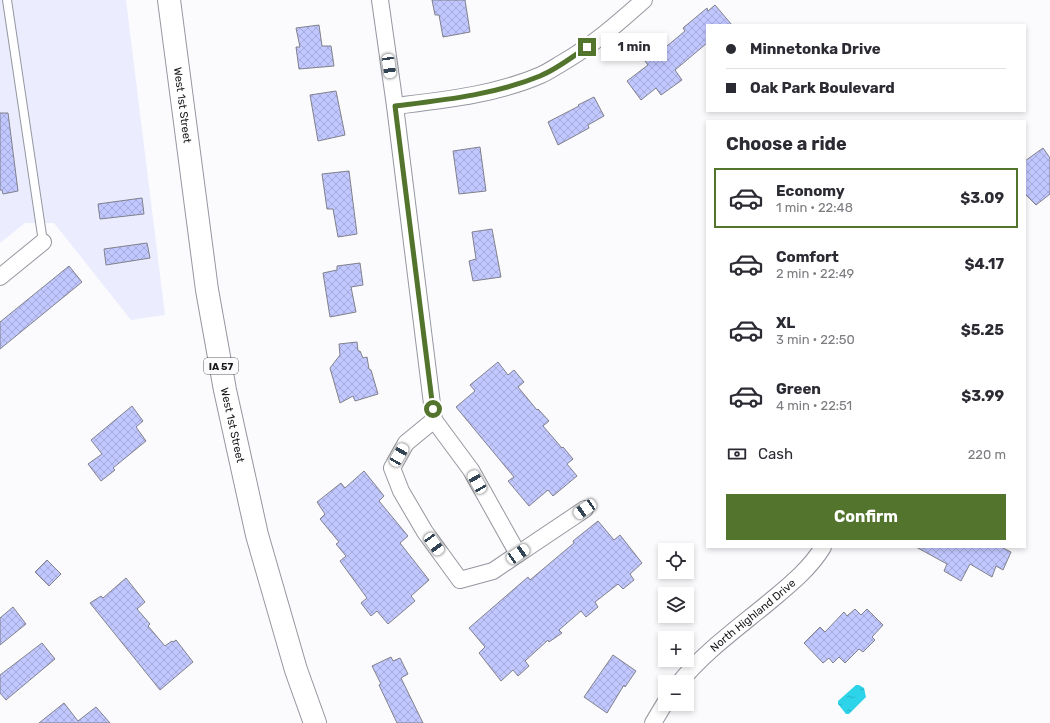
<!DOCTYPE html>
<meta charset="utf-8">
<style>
:root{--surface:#fff;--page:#f2f2f3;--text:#2b2b33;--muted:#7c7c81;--line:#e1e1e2;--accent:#53742c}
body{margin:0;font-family:Rubik,sans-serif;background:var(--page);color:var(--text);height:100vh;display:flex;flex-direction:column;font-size:15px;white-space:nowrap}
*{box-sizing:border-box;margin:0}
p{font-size:13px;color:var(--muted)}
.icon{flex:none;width:22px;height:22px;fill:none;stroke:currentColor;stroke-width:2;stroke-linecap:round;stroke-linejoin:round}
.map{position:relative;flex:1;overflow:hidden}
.drawer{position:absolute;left:706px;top:120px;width:320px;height:428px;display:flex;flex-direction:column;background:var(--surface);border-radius:0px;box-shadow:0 2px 6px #0003}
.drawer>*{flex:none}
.top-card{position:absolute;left:706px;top:24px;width:320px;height:88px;border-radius:0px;box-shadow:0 2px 6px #0003;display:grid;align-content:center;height:88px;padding:0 20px;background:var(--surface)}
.fabs{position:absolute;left:658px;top:543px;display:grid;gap:8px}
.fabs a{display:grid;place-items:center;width:36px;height:36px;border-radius:0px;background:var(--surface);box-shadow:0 2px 6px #0003;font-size:20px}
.end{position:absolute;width:18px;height:18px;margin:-9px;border:5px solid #53742c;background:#fff;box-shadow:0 0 0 2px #fff}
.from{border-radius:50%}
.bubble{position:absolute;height:28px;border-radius:0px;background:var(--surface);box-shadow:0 2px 6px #0003;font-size:13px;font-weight:700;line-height:28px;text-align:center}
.car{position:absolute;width:12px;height:24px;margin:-12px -6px;border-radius:5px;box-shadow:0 0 3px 1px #0007;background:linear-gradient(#fff 24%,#345 0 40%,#fff 0 76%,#345 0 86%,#fff 0)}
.top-card b{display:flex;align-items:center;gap:14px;height:38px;font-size:15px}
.top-card b+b{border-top:1px solid var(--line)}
.top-card i{width:10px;height:10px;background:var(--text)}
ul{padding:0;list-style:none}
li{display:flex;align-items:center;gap:12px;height:60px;margin:0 8px 6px;padding:0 12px;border:2px solid transparent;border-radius:0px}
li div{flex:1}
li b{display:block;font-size:15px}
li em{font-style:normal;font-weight:700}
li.current{border-color:var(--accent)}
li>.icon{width:36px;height:36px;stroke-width:1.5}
h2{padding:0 20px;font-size:18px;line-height:48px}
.pay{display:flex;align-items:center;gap:10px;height:44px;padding:0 20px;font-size:15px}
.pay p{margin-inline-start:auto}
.primary-button{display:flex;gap:8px;margin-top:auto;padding:8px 20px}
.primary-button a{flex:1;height:46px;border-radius:0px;background:var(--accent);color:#fff;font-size:16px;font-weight:700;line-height:46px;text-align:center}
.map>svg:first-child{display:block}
.built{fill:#ebedff}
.water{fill:url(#water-ripples)}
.building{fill:url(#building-cross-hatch);stroke:#80818a}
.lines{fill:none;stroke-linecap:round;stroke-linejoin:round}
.lane-casing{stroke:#9597a0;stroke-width:10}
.street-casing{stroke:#9597a0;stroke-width:18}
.primary-casing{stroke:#9597a0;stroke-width:24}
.lane{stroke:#fff;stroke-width:8}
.street{stroke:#fff;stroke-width:16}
.primary{stroke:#fff;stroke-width:22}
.route{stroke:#53742c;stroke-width:5}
.labels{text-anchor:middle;stroke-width:3;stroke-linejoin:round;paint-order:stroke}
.shield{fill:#fbfbfd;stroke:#5b5c5f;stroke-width:1}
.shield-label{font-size:10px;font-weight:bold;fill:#17181b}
.street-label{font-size:11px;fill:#17181b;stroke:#fbfbfd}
</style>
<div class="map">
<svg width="1050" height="723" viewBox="0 0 1050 723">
<defs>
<pattern id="water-ripples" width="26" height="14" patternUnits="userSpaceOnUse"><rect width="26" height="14" fill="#2dd3e8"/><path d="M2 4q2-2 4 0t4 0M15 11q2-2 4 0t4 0" fill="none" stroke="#27b4c6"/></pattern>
<pattern id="building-cross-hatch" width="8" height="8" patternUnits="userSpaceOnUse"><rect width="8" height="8" fill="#c1c7ff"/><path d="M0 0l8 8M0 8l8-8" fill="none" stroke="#a5aada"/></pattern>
</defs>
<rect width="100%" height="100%" fill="#fbfbfd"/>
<!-- built -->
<path class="built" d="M0,0H126L165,315L131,320L54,223H25L0,243Z"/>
<!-- water -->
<path class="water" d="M856,685H859L864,688L866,697L849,714H846L838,704V701Z"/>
<!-- building -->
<path class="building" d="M432,0H465L470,32L443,37L439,15H435Z
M715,5L732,25H707V43L675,70L682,80L661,95L656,88L641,100L627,81L648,65L645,61L660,50L661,51L685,31L683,28L707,8L708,11Z
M319,25L322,46H331L334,66L299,69L296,47H300L296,28Z
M336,91L345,135L318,141L310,95Z
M594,97L604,116L588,125L589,128L558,145L548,122L579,106L578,105Z
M0,113H8L18,191L3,194L2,190H0Z
M480,147L486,191L459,194L453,151Z
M1043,148L1050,158V194L1036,205L1025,194V161Z
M349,171L357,234L338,237L333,209H327L322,174Z
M142,198L144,214L100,219L98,204Z
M492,229L501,277L473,281L469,261L476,259L472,232Z
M147,243L150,258L106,265L104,249Z
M360,263L363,285L351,287L356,312L330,317L323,273L337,270V266Z
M69,266L82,282L0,349V322Z
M357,342L358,351H360L363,358L367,357L369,369L371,370L378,394L355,401L353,396L340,403L330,368L340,355L339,344Z
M498,362L508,375L514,370L524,382L518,387L537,410L538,409L549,421L543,426L562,448L563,447L573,459L567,464L577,476L553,496L548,490L529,506L508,481L514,477L456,407L475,391L470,385Z
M132,406L143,421L136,427L146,441L113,468L115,470L101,481L88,464L102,454L91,440Z
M364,471L384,496L379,501L408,536L400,543L429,580L411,596L415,601L388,624L377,611L371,616L361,603L367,598L340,561L346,556L336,544L339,542L320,519L325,514L317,502L341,483L345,488Z
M598,521L614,540L620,535L642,563L630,574L634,580L623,589L618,584L595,602L598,607L586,617L581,611L559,630L562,633L549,642L548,640L525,661L529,666L518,676L513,670L501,681L479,653L485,647L469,628L528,577L530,580L574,543L573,541Z
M916,547H1001L1011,552L1003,570L996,566L992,577L970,564L961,581L944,571L947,564Z
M47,560L61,574L49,586L35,572Z
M126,578L145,602L137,609L150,624L148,626L165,646L172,641L173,642L176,640L193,662L160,690L90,603L101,596L103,598Z
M13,607L26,624L0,645V618Z
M855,609L861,615L867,609L883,625L872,637L875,640L863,652L859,649L845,663L839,657L833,663L829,658L823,663L804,643L820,627L825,632L844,612L847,616Z
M42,643L55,659L6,700L0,693V675Z
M613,655L636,671L625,687L624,685L607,713L584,697Z
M391,657L393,661L400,658L408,674L401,678L423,723H397L379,685L381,684L372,666Z
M64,703L78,721L96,707L110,723H39Z"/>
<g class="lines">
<defs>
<path id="lane" d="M7,0L43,242"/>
<g id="street">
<path d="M380,0L395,106L434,420L471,470L518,554L493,571L460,580L425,532L401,491L392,468L406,443L434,420"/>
<path d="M395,106C444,100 495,95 541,75C548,72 555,67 562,63C593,45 617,24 644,0"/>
<path d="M0,277L43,242"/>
<path d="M518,554L585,509"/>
<path id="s1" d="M680,682C706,650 742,625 774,598C792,583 811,567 823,547"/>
<path d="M653,723L665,703"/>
</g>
<g id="primary">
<path id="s2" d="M169,0L207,290L225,390L257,535L296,670L315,723"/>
</g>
</defs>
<!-- lane casing -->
<use href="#lane" class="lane-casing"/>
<!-- street casing -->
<use href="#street" class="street-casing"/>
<!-- primary casing -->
<use href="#primary" class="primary-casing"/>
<!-- lane -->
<use href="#lane" class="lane"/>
<!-- street -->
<use href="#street" class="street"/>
<!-- primary -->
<use href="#primary" class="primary"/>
</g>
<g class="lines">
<!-- route -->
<path class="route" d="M433,409L395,106C444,100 494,95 540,76C557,69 572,57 587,47"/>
</g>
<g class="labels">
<!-- shield labels -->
<rect class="shield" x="204" y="358" width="34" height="16" rx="3"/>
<g class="shield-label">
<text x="221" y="370">IA 57</text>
</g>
<!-- street labels -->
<g class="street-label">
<text dy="4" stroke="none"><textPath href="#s2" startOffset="106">West 1st Street</textPath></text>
<text dy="4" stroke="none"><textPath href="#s2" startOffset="430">West 1st Street</textPath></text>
<text dy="4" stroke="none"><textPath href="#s1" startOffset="99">North Highland Drive</textPath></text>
</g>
</g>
</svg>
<div class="fabs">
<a><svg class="icon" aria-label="locate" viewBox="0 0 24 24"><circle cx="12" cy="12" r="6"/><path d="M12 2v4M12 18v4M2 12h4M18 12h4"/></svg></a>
<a><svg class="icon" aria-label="layers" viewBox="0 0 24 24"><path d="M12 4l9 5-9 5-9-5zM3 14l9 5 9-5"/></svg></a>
<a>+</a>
<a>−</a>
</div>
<i class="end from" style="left:433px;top:409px"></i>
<i class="end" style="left:587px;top:47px"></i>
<div class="bubble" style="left:601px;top:33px;width:66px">1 min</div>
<i class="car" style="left:389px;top:66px;rotate:172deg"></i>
<i class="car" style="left:399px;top:455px;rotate:30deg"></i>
<i class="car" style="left:477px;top:482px;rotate:330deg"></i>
<i class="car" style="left:585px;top:509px;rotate:236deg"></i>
<i class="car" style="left:434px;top:544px;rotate:144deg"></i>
<i class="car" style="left:518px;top:554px;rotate:56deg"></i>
<div class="top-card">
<b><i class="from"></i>Minnetonka Drive</b>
<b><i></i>Oak Park Boulevard</b>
</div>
<section class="drawer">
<h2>Choose a ride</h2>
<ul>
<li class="current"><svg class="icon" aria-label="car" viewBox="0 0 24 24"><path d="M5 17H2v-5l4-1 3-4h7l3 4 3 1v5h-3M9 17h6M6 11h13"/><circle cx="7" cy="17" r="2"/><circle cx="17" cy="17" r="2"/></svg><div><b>Economy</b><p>1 min · 22:48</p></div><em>$3.09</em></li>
<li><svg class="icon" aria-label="car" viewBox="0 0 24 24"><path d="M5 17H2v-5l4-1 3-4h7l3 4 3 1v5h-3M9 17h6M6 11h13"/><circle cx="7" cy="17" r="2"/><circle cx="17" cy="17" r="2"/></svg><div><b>Comfort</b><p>2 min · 22:49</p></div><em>$4.17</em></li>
<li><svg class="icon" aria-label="car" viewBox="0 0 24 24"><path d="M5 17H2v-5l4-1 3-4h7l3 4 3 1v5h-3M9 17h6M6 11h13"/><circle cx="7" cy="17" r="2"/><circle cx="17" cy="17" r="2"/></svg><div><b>XL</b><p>3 min · 22:50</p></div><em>$5.25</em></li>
<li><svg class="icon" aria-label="car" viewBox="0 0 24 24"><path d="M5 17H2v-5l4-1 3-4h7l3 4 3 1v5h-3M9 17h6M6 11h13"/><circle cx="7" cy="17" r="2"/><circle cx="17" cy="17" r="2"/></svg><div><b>Green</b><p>4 min · 22:51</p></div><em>$3.99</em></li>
</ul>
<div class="pay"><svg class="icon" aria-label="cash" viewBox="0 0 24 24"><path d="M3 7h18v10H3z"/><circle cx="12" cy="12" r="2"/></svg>Cash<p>220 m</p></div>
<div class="primary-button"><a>Confirm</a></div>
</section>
</div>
